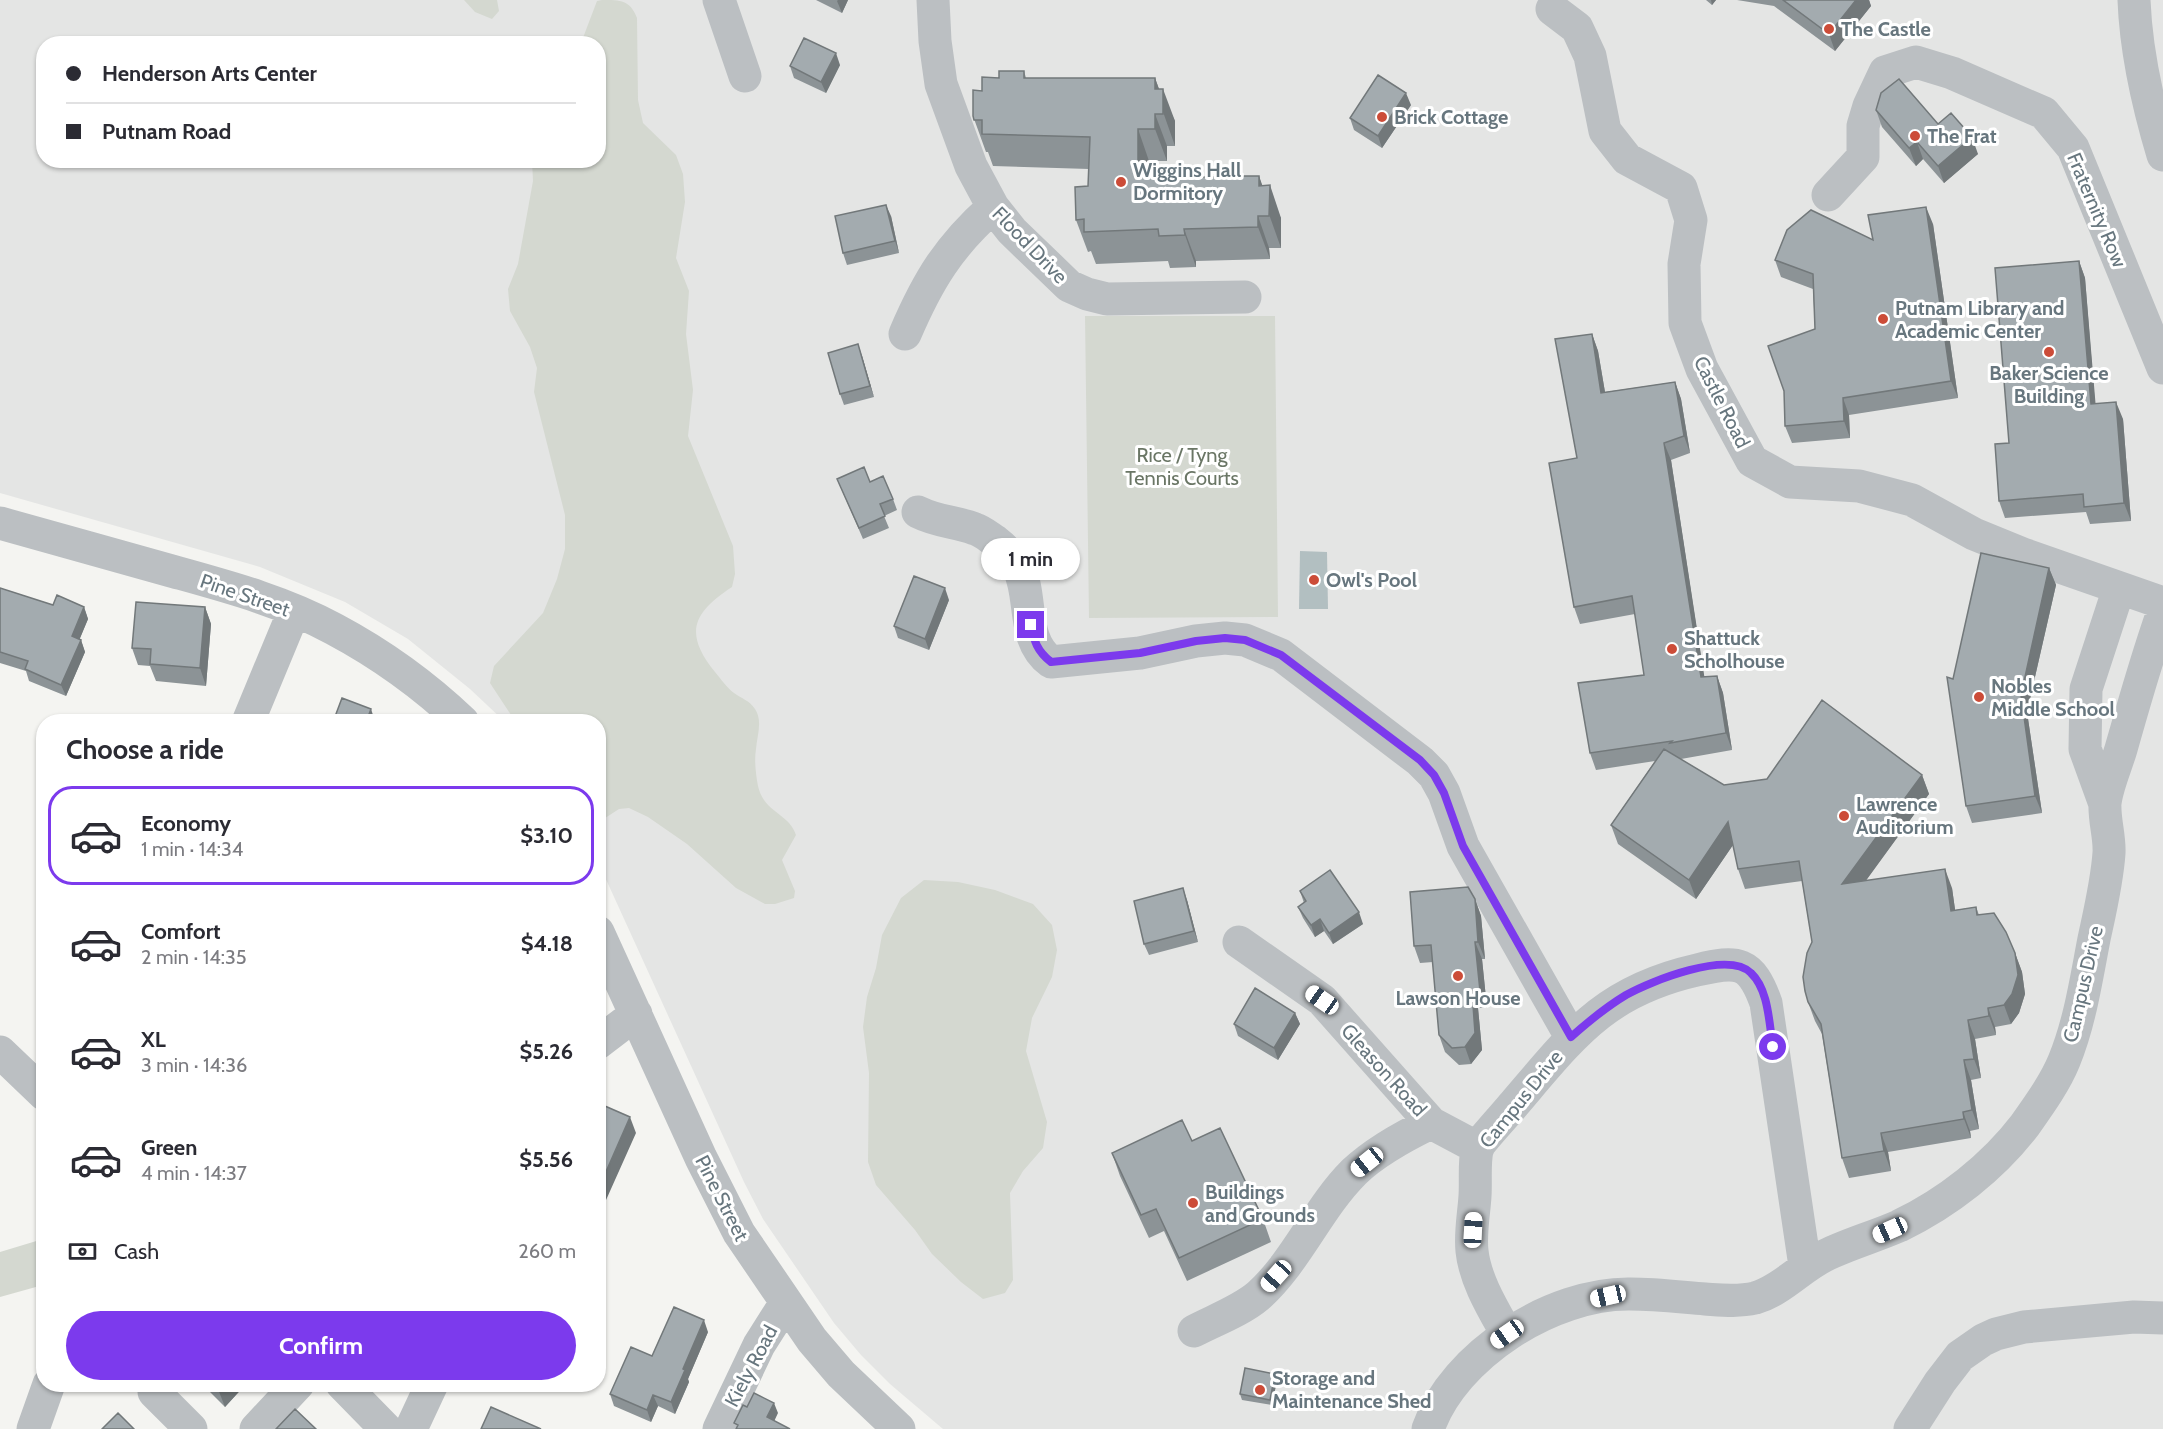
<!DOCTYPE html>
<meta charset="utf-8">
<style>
:root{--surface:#fff;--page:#f2f2f3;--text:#2b2b33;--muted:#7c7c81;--line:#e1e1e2;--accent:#7c3aed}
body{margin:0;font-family:Cabin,sans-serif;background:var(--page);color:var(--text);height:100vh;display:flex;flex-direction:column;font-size:22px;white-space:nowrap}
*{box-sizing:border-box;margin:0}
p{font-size:20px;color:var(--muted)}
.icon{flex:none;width:33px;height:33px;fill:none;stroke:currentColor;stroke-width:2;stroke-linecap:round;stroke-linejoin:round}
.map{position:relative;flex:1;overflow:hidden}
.sheet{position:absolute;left:36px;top:714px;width:570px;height:678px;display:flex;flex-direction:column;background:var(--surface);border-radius:24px;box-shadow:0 2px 4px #0004}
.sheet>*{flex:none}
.guide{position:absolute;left:36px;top:36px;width:570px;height:132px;border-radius:24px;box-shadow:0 2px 4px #0004;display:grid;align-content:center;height:132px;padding:0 30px;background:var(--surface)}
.end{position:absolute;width:27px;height:27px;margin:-14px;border:8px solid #7c3aed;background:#fff;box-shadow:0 0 0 3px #fff}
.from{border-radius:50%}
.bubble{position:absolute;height:42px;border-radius:21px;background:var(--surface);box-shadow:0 2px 4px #0004;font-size:20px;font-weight:700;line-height:42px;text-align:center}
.car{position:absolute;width:18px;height:36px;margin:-18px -9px;border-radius:8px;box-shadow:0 0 4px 2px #0007;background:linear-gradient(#fff 24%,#345 0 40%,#fff 0 76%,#345 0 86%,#fff 0)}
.guide b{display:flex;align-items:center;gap:21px;height:57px;font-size:22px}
.guide b+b{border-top:2px solid var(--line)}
.guide i{width:15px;height:15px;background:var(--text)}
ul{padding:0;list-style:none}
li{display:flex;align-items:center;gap:18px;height:99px;margin:0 12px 9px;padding:0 18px;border:3px solid transparent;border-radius:24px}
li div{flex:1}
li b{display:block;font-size:22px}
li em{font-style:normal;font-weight:700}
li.on{border-color:var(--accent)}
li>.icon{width:54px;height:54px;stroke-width:1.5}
h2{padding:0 30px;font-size:27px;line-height:72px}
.pay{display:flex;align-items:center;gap:15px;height:66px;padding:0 30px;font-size:22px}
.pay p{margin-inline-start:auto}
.button{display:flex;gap:12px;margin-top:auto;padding:12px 30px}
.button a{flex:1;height:69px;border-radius:36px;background:var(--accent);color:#fff;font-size:24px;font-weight:700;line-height:69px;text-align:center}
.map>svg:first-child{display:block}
.built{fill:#e4e5e4;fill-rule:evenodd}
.green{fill:#d4d8d0}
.water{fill:#b2bfc1}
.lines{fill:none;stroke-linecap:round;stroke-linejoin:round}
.minor{stroke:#bbbfc2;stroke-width:33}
.wall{fill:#8c9396}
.shaded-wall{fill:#72787a}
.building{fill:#a3abaf;stroke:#72787a;stroke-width:1.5}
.route{stroke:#7c3aed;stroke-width:8}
.poi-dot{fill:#cc4c38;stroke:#fff;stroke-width:2}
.labels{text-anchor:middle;stroke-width:6;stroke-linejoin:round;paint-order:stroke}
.poi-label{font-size:20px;font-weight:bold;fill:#67767e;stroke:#fff;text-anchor:start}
.street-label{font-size:20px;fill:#67767e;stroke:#fff}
.park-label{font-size:20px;fill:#6a7665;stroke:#fff}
</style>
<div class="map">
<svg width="2163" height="1429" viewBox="0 0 2163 1429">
<rect width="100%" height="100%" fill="#f4f4f1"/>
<!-- built -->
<path class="built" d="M0,0H2163V1429H943L890,1384L861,1355L834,1323L763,1219L744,1182L599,864L598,722L504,721L470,689L408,639L345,602L260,567L0,493ZM44,44H598V160H44Z"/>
<!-- green -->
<path class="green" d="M464,0H497L499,11L492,19L475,12Z
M602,0C621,0 630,0 637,18L638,100L643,123L676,155L683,174L685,202L676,258L689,291L686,334L693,390L688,436L733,546L735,574L732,587C692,613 684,634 715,672C721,679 727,688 734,693C742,699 749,700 755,709C763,721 757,736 756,749C754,761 756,775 758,786C764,813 789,813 796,835L782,860L795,891L794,898L775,904H765L736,888L687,844L648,817L629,808L619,809L599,822L598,722L515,721L490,683L494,666L543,613L557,579L565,549V515L534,392L537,368L530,347L510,311L508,289L518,264L533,181L532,161L598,160V44L581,43L597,1Z
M1085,316H1275L1278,617L1089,618Z
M924,880L958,882L995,890L1033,904L1052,925L1057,950L1052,977L1032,1018L1026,1051L1047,1122L1043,1148L1023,1171L1010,1193L1013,1280L1005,1293L983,1299L961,1282L932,1254L915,1230L876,1185L868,1162L869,1073L863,1027L867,997L876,968L882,935L901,898Z
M43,1239V1285L0,1297V1252Z"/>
<!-- water -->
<path class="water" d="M1300,551L1327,552L1328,609H1299Z"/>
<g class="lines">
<!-- minor -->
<path class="minor" d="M719,0L745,76
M933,0L935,41L941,84L971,166L993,207L1012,231L1069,286L1087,294L1107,299L1245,297
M2134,0C2136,52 2148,105 2163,155
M1552,9L1577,28L1590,56L1605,131L1627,159L1681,188L1691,220L1684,264L1685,323L1702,369L1752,461L1790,482L1859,486L1912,500L1974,534L2023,554L2163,603
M1828,195L1863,157V126L1869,106L1885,72L1916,62L1952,73L2044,113L2073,148L2163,368
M905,334C928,280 949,246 993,207
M918,512C940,523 956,521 975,529C982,531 989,537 995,541C1004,548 1014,558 1019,569C1033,598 1021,640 1051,662L1140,653L1196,641L1225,638L1245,640L1281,655L1420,761L1434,775L1444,793L1463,846L1571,1037
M0,523C58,539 117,556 175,572C229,587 285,602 334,629C381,654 424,685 463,722
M248,722L294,611
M2105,804L2085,749L2086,689L2119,588
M598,932L701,1158L739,1233L812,1340L841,1374L899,1429
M1239,942L1322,1000L1431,1123L1478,1148
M598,1043L636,1014
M0,1052L44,1094
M1194,1331C1215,1320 1240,1311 1258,1296C1297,1261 1317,1209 1354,1172C1376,1151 1404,1136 1431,1123
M1507,1334C1493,1309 1475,1280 1472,1251C1470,1233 1474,1213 1475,1196C1476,1181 1474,1164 1477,1150C1479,1142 1507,1113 1514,1104C1573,1035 1604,991 1697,970C1738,960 1751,961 1766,1003L1805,1266
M342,1384L386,1429
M154,1392L191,1429
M33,1429L49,1384
M256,1429L298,1384
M411,1429L432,1384
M719,1429L759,1345L785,1304
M1428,1429C1454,1355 1552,1293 1630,1294C1655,1294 1680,1297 1705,1299C1721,1300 1738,1302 1755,1298C1780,1291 1800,1268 1824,1256C1848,1244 1874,1237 1899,1226C1947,1203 1993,1167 2025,1125C2039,1105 2055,1083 2064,1061C2080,1022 2086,980 2094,939C2100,911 2107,882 2109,853C2110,837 2104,820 2105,803C2107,786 2116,766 2121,749C2134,703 2147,657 2163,612
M1910,1429L1940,1382L1960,1356L1983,1340L1996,1334L2024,1327L2134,1317L2163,1318"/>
</g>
<!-- wall -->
<path class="wall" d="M816,0H848L842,13Z
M1706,0H1716L1712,5Z
M1737,0H1869L1871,6L1835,51L1774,6Z
M840,65L826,93L794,78L790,66Z
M1024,71L1026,78H1155L1159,89L1175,121V146H1167V161H1149L1150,177H1218L1240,170L1242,176H1259L1262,186L1281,218V248H1269L1270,259L1196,261V267L1170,268L1168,261L1096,264L1091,251L1088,252L1076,220L1088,186L1089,169L993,166L988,152H986L973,116L999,78Z
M1411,105L1382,148L1354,130L1350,118Z
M1876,110L1938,124L1978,154L1944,183L1923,159L1916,166L1882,127Z
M891,216L899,253L847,265L843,253Z
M1933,224L1958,398L1849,415L1850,438L1792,443L1785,426L1815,329L1813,289L1781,277L1775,260L1873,240Z
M2079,261L2085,278L2095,404L2123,419L2131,521L2090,524L2086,512L2005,518L1999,501L2009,443Z
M1592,334L1598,351L1605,392L1675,382L1681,399L1690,453L1671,460L1704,677L1717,676L1723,693L1732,750L1681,759L1724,785L1922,775L1929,794L1865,881L1952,888L1955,910L1976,907L1979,915L2015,953L2022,972L2025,994L2019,1013L2011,1024L1995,1027L1996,1035L1975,1039L1981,1078L1971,1080L1979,1129L1970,1131L1971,1138L1888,1152L1891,1171L1849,1178L1842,1158L1822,1034L1815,1021L1808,1002L1812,942L1802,881L1745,889L1738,869L1733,845L1696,899L1618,844L1611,825L1655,761L1596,770L1590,753L1644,675L1635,614L1580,624L1574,607L1577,458Z
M862,356L874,397L844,405L840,394Z
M837,479L870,482L893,499L897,510L884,516L889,528L863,539Z
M2049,568L2056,585L2027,712L2042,813L1972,823L1966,806L1953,679Z
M0,588L53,605L84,607L88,619L79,640H81L85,652L66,696L29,681L26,671L0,663Z
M949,600L929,650L898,638L894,626Z
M205,607L211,624L206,686L156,681L150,666L138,665L132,648Z
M1300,891L1363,924L1333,944L1324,931L1315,937L1303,918L1298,907L1304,903Z
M1475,899L1481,916L1485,959H1482L1487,1008H1478L1482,1050L1471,1064L1459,1065L1445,1052L1439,1035L1433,962L1420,963L1414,946Z
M1187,900L1198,942L1149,955L1144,944Z
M1295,1013L1300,1024L1278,1060L1238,1036L1234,1024Z
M1192,1141L1263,1219L1271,1242L1187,1281L1164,1231L1149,1238L1120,1176L1112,1153Z
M708,1332L688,1379L689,1382L675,1414L658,1406L651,1422L614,1406L610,1394L652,1356Z
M1277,1380L1272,1405L1242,1400L1240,1394Z
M202,1384H246L225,1407Z"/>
<!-- shaded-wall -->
<path class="shaded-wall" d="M838,0H848L842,13L837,1Z
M1711,0H1716L1712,5Z
M1856,0H1869L1871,6L1835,51L1829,34Z
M836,53L840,65L826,93L821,82Z
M1155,78L1163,100V89L1175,121V146L1155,89Z
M1406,93L1411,105L1382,148L1378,136Z
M1155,114L1167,146V161L1155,129Z
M1138,129L1149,161L1150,209L1138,177Z
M1972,137L1978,154L1944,183L1938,166Z
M1917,142L1923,159L1916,166L1909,148Z
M1259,176L1269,204L1270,185L1281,218V248L1259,186Z
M886,205L891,216L899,253L895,241Z
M1926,207L1933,224L1958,398L1951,381Z
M1258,216L1269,248L1270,259L1258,227Z
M1184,229L1196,261V267L1185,235Z
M2079,261L2085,278L2097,421L2091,404Z
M1592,334L1598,351L1608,410L1601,393Z
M858,344L862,356L874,397L870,386Z
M1675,382L1681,399L1690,453L1684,436Z
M1843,398L1849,415L1850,438L1844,421Z
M2116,402L2123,419L2131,521L2124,503Z
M1664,443L1671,460L1707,694L1701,677Z
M2049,568L2056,585L2027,712L2042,813L2035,796L2021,695Z
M945,588L949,600L929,650L925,639Z
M84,607L88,619L76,648L72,636Z
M205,607L211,624L206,686L200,668Z
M81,640L85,652L66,696L61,685Z
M1717,676L1723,693L1732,750L1726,733Z
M371,709L375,721L366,722Z
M1922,775L1929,794L1849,904L1842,884Z
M1728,822L1735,842L1696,899L1689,880Z
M1945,869L1952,888L1958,930L1951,911Z
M1183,888L1187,900L1198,942L1194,931Z
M1475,899L1481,916L1485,959L1478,942Z
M1359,912L1363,924L1333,944L1329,933Z
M1320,919L1324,931L1315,937L1311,925Z
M1475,942L1482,959L1487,1008L1480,991Z
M2015,953L2022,972L2025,994L2019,1013L2011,1024L2004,1005Z
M1472,991L1478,1008L1482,1050L1471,1064L1465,1047Z
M1988,1008L1995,1027L1996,1035L1989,1016Z
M1295,1013L1300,1024L1278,1060L1274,1048Z
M1968,1020L1975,1039L1981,1078L1974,1059Z
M1964,1060L1971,1080L1979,1129L1972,1110Z
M1963,1112L1970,1131L1971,1138L1964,1119Z
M630,1117L636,1133L598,1218V1190Z
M1881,1133L1888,1152L1891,1171L1884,1151Z
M704,1320L708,1332L688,1379L689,1382L675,1414L671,1402L683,1369Z
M1275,1374L1277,1380L1272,1405L1270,1400Z
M223,1384H246L225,1407L218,1389Z
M653,1395L658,1406L651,1422L647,1410Z
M774,1403L778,1413L771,1428L767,1417Z"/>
<!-- building -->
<path class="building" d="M1783,0H1856L1829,34Z
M804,38L836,53L821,82L790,66Z
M999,71H1024V78H1155V89H1163V114H1155V129H1138V177H1218V170H1240V176H1259V186L1270,185L1269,216H1258V227L1184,229L1185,235L1159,236L1158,229L1084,232V219L1076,220L1075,187L1088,186L1090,137L982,134V120H974L973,116V90L982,91V77L999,78Z
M1378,75L1406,93L1378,136L1350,118Z
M1899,79L1938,124L1951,113L1972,137L1938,166L1917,142L1909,148L1876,110L1881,93Z
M886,205L895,241L843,253L835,216Z
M1926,207L1951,381L1843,398L1844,421L1785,426L1784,391L1768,346L1815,329L1813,274L1775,260L1787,230L1811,210L1873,240L1868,215Z
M2079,261L2091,404L2116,402L2124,503L2084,507L2083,494L1999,501L1995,444L2009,443L1995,268Z
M1592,334L1601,393L1675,382L1684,436L1664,443L1701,677L1717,676L1726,733L1670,743L1672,741L1590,753L1578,683L1644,675L1632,596L1574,607L1549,463L1577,458L1555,339Z
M858,344L870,386L840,394L828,353Z
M864,467L870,482L883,476L893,499L880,504L885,516L859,528L837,479Z
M1981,553L2049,568L2021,695L2035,796L1966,806L1947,677L1953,679Z
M914,576L945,588L925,639L894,626Z
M0,588L53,605L57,595L84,607L72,636L81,640L61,685L25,669L28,661L0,652Z
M136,602L205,607L200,668L150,664L151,649L132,648Z
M342,698L371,709L366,722H333Z
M1822,700L1922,775L1842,884L1945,869L1951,911L1976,907L1977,915L1994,913L2006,932L2015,953L2018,975L2012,994L2004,1005L1988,1008L1989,1016L1968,1020L1974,1059L1964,1060L1972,1110L1963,1112L1964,1119L1881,1133L1884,1151L1842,1158L1821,1024L1808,1002L1805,991L1803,977L1807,953L1812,942L1799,861L1738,869L1728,822L1689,880L1611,825L1664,749L1724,785L1767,779Z
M1330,870L1359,912L1329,933L1320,919L1311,925L1298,907L1306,901L1300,891Z
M1468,887L1475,899L1478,942H1475L1480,991H1472L1475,1033L1465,1047L1452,1048L1439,1035L1431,945L1414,946L1410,892Z
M1183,888L1194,931L1144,944L1134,901Z
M1255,988L1295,1013L1274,1048L1234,1024Z
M598,1103L630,1117L598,1190Z
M1182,1120L1192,1141L1220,1128L1263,1219L1179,1258L1156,1209L1141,1215L1112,1153Z
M674,1307L704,1320L683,1369L685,1370L671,1402L653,1395L647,1410L610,1394L631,1347L652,1356Z
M1245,1368L1275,1374L1270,1400L1240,1394Z
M213,1384H223L218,1389Z
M754,1393L774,1403L767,1417L790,1429H736L738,1425L734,1423L743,1405L747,1407Z
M491,1407L541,1429H481Z
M295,1409L316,1429H276Z
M118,1413L134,1429H102Z"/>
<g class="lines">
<!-- route -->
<path class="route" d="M1031,625C1034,641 1037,651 1051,662L1140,653L1196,641L1225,638L1245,640L1281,655L1420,760L1434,775L1444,793L1463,846L1571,1037C1589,1021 1606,1007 1626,995C1651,981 1728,950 1751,973C1769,990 1769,1024 1773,1047"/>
</g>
<!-- markers -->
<g class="poi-dot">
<circle cx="1829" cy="29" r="6"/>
<circle cx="1382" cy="117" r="6"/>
<circle cx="1915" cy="136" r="6"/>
<circle cx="1121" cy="182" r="6"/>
<circle cx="1883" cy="319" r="6"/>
<circle cx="2049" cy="352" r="6"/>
<circle cx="1314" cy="580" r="6"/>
<circle cx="1672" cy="649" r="6"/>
<circle cx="1979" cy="697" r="6"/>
<circle cx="1844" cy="816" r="6"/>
<circle cx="1458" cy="976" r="6"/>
<circle cx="1193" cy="1203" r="6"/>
<circle cx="1260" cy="1390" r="6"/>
</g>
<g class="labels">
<!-- poi labels -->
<g class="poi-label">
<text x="1841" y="36">The Castle</text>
<text x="1394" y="124">Brick Cottage</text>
<text x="1927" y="143">The Frat</text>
<text x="1133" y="177">Wiggins Hall<tspan x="1133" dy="23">Dormitory</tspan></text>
<text x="1895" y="315">Putnam Library and<tspan x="1895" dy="23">Academic Center</tspan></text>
<text x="2049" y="380" text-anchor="middle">Baker Science<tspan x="2049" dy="23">Building</tspan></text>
<text x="1326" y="587">Owl's Pool</text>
<text x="1684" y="645">Shattuck<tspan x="1684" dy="23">Scholhouse</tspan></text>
<text x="1991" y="693">Nobles<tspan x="1991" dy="23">Middle School</tspan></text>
<text x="1856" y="811">Lawrence<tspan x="1856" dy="23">Auditorium</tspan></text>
<text x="1458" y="1005" text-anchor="middle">Lawson House</text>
<text x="1205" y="1199">Buildings<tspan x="1205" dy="23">and Grounds</tspan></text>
<text x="1272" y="1385">Storage and<tspan x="1272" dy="23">Maintenance Shed</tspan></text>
</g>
<!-- street labels -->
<g class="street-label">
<text transform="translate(2097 210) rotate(67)" y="7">Fraternity Row</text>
<text transform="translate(1030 245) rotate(46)" y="7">Flood Drive</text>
<text transform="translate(1722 402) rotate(63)" y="7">Castle Road</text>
<text transform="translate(245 595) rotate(19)" y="7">Pine Street</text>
<text transform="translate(2083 984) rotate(-77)" y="7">Campus Drive</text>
<text transform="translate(1384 1070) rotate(48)" y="7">Gleason Road</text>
<text transform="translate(1521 1099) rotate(-51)" y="7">Campus Drive</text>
<text transform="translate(722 1198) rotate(63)" y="7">Pine Street</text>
<text transform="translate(751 1366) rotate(-62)" y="7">Kiely Road</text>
</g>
<!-- park labels -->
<g class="park-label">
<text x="1182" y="462">Rice / Tyng<tspan x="1182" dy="23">Tennis Courts</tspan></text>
</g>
</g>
</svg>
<i class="end from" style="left:1773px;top:1047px"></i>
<i class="end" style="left:1031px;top:625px"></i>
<div class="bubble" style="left:981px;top:538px;width:99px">1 min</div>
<i class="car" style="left:1322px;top:1000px;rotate:305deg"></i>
<i class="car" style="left:1367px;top:1162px;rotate:231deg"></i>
<i class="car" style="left:1473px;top:1230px;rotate:3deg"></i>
<i class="car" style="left:1890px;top:1230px;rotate:246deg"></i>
<i class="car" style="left:1276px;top:1276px;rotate:222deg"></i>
<i class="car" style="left:1608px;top:1296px;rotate:257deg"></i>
<i class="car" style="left:1507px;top:1334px;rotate:235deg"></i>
<div class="guide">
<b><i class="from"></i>Henderson Arts Center</b>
<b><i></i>Putnam Road</b>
</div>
<section class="sheet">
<h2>Choose a ride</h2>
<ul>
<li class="on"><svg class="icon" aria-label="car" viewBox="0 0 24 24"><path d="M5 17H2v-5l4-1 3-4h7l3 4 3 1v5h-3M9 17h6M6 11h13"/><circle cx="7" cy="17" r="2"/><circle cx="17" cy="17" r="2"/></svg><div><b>Economy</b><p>1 min · 14:34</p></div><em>$3.10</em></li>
<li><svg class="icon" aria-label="car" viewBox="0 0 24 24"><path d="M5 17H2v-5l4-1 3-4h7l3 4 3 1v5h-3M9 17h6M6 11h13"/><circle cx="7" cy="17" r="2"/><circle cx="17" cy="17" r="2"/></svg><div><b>Comfort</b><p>2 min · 14:35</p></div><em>$4.18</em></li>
<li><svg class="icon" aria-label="car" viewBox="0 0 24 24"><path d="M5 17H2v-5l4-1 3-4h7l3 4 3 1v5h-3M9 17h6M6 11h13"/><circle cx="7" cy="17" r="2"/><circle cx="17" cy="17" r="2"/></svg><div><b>XL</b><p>3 min · 14:36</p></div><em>$5.26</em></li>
<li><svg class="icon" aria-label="car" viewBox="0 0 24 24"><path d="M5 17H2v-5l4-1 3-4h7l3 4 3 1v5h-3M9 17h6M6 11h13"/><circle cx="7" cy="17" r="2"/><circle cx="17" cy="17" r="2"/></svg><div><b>Green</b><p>4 min · 14:37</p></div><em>$5.56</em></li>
</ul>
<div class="pay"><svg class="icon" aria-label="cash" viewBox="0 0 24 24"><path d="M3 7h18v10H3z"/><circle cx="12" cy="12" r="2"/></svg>Cash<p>260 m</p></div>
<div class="button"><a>Confirm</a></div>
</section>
</div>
